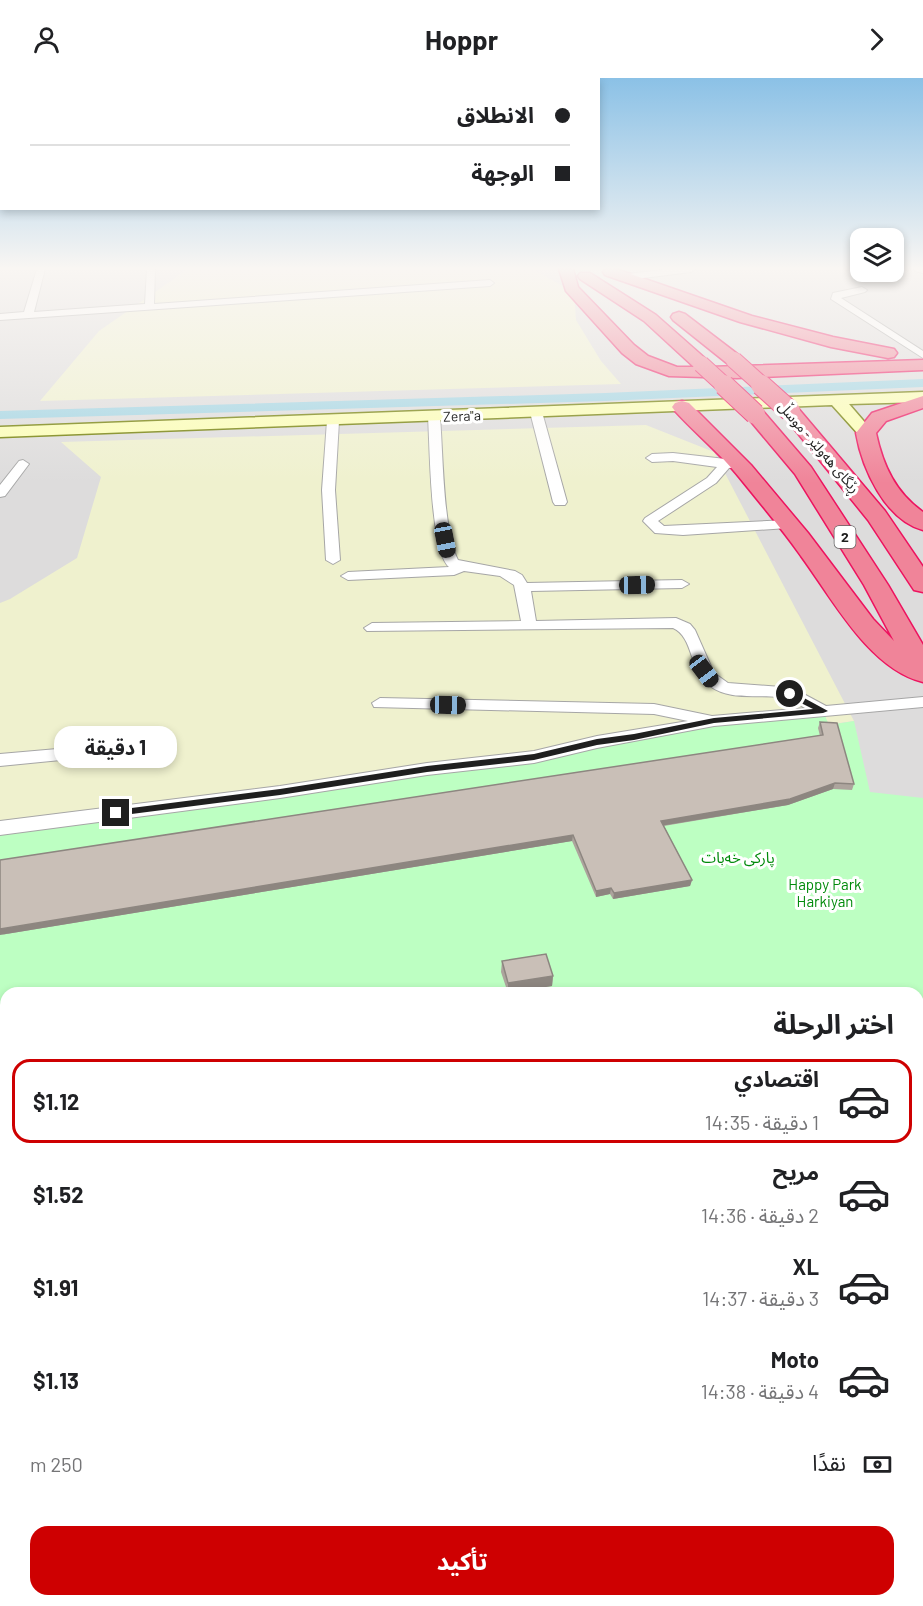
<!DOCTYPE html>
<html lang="ar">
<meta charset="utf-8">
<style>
:root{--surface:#fff;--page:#f2f2f2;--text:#202124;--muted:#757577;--line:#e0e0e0;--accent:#ce0001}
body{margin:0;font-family:Barlow,"Noto Sans Arabic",sans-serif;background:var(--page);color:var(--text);direction:rtl;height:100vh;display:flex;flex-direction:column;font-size:22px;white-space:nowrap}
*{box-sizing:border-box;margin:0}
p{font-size:20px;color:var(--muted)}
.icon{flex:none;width:33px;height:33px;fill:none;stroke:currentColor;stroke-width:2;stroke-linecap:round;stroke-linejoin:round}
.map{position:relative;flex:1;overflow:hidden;direction:ltr}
.drawer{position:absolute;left:0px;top:909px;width:924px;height:620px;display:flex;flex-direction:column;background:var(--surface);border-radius:18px 18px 0 0;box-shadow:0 3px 9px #0003;direction:rtl}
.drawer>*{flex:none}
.hud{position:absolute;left:0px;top:0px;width:600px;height:132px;box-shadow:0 3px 9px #0003;direction:rtl;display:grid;align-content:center;height:132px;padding:0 30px;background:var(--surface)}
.fabs{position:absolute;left:850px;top:150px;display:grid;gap:12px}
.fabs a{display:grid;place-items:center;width:54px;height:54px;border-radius:12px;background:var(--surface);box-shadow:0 3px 9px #0003;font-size:30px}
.end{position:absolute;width:27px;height:27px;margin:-14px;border:8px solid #1f1f1f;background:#fff;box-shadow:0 0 0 3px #fff}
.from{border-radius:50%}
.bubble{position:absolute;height:42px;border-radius:18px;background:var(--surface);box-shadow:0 3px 9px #0003;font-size:20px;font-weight:700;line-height:42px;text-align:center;direction:rtl}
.car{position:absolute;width:18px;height:36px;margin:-18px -9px;border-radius:8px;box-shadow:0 0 4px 2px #0007;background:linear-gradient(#222 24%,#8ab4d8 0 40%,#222 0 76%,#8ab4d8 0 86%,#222 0)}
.hud b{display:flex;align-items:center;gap:21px;height:57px;font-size:22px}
.hud b+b{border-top:2px solid var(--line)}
.hud i{width:15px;height:15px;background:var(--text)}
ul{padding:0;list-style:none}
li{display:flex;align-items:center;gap:18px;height:84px;margin:0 12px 9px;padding:0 18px;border:3px solid transparent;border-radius:18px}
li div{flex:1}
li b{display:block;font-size:22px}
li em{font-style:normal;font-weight:700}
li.active{border-color:var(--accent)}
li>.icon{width:54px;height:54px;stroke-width:1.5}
h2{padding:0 30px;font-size:27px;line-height:72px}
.pay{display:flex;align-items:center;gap:15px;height:66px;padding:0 30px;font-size:22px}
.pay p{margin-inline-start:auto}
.action{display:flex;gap:12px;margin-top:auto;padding:12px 30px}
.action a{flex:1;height:69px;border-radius:18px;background:var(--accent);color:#fff;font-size:24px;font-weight:700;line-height:69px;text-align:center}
header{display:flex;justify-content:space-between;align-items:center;height:78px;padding:0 30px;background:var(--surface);font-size:27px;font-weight:700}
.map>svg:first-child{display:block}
.residential{fill:#dddcdc;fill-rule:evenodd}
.farmland{fill:#eff1ce}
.park{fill:#bdffc2;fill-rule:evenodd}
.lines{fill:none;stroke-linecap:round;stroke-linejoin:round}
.canal{fill:#a0d4e3;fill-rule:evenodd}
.street-casing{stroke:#a6a6a6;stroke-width:2}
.secondary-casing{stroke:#6f7c00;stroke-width:3}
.highway-casing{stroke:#ed135f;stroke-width:3}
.street{fill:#fff;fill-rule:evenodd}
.secondary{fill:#fcffb4;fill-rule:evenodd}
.highway{fill:#f08499;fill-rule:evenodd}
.highway-bridge-far1-casing{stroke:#ed135f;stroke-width:18;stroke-linecap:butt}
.highway-bridge-casing{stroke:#ed135f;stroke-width:22;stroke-linecap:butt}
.highway-bridge-far1{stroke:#f08499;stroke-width:16}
.highway-bridge{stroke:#f08499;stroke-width:20}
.wall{fill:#ada49d}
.shaded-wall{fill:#8d8680}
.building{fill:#c9bfb7;stroke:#8d8680;stroke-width:1.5}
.route{fill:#1f1f1f}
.labels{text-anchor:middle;stroke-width:6;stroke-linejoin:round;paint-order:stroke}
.far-street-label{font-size:14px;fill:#1f1f1f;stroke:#fff}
.shield{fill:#fff;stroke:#626262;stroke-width:1.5}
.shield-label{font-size:14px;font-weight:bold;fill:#1f1f1f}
.park-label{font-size:15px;fill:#008a0b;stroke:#fff}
</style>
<header><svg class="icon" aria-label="forward" viewBox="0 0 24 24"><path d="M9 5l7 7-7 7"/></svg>Hoppr<svg class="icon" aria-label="person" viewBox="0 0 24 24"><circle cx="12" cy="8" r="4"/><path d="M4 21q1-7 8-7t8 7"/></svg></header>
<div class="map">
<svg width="923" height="1528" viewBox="0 0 923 1528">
<rect width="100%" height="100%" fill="#f1ece4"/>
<!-- residential -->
<path class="residential" d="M0,191H861V194L923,191V1528H0ZM6,915H918V1522H6Z"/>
<!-- farmland -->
<path class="farmland" d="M188,191H532L574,214L576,242L601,283L621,306L40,323L99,253Z
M646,347L714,374L854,643L0,767V525L10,521L77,480L101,399L61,364Z"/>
<!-- park -->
<path class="park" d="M823,633L829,647L854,643L870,714L923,720V1528H0V749ZM6,915H918V1522H6Z"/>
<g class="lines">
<!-- canal -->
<path class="canal" d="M923,301V309L605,323L0,341V333L605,315Z"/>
<defs>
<path id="street" d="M37,191H45L34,234L145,226L147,191H155L154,226L490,202L494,205L490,208L0,242V236L24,234Z
M670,191H695L691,194L627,202L623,199L627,196Z
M914,191H923V195L915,193Z
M862,209L867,212L865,214L841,220L923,273V280L831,221L833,215Z
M536,331L542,334L567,424L565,427H555L553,424L530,334Z
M434,336L440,339C443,374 443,454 458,482L515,493L522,497L527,505L682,502L689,506L682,510L531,513L536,543L676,540L690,546L695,552L714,595L728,605L781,609L800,614L826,628L923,619V629L714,648L597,670L534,685L427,697L280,720L0,757V743L280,708L427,685L534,673L597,658L688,643L654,636L374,629L372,625L380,620L654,626L712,638L805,630C797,625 788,620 779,619C756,616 730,623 710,608C689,594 694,559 673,550L367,553L364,550L372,545L521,543L514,507L500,498L464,493L454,497L348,502L341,498L348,494L449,489C430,473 430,367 428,339Z
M333,340L339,343L335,412L340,482L333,486L326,482L322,412L327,343Z
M673,375L734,382L740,386L738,389L729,390L716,405L658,443L664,448L788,442L795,446L788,450L683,457L655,455L643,443L645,440L707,400L717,389L673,383L652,384L646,380L652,376Z
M23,382L29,386L5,418L0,419V407L19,383Z
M126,665L132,667L135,671L132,675L0,688V676Z"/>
<path id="secondary" d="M923,314V324L849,326L874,355L866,360L860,358L832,327L0,359V349Z"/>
<path id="highway" d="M559,191H573L578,209L634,267L648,278L677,289H694L644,243L580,201L578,198L580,195H590L656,237L707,282L710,286L708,289L923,282V292L737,300L669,298L636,286L622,275L566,213Z
M605,191H616L752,238L833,259L894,271L897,275L894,279L888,280L831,269L740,244L605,197L603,194Z
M679,234L685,236L740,278L743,282L740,286H728L673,242L671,239L673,236Z
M923,318V330L886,343L876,355C883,388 896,415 923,434V452C885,442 862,390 856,355L872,335Z
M682,323L689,325L751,387L808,455L873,541L894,563L864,507L795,396L748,340L745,336L748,332H762L811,389L888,507L923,567V604C869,591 832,520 801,478C782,451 760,425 739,399C720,375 696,356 675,333L672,329L675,325Z
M790,327L797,329L885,433L923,489V514L914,512L868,442L783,337L780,333L783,329Z"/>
</defs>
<!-- street casing -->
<use href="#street" class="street-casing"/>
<!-- secondary casing -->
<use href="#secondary" class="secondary-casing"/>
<!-- highway casing -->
<use href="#highway" class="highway-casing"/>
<!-- street -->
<use href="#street" class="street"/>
<!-- secondary -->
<use href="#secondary" class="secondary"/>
<!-- highway -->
<use href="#highway" class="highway"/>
<defs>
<path id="highway-bridge-far1" d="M734,282L763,308
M701,286L725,308"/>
<path id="highway-bridge" d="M724,307L755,336
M761,307L790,333"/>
</defs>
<!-- highway-bridge-far1 casing -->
<use href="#highway-bridge-far1" class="highway-bridge-far1-casing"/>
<!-- highway-bridge casing -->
<use href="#highway-bridge" class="highway-bridge-casing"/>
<!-- highway-bridge-far1 -->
<use href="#highway-bridge-far1" class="highway-bridge-far1"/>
<!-- highway-bridge -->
<use href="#highway-bridge" class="highway-bridge"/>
</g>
<!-- wall -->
<path class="wall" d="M820,644L854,706L852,712L833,711L788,727L664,748L692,802L690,808L613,821L610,816L596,819L572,763L0,857L820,658L818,650Z
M502,883L553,898L552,908L508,915L501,894Z
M6,1017V1083H0V1018Z
M918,1384L923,1411V1436L918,1440Z
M650,1522H781L774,1528H656L649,1525Z"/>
<!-- shaded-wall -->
<path class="shaded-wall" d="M835,705L833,711L788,727L660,748L661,743Z
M573,757L572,763L0,857V851Z
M692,802L690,808L613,821L614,815Z
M611,810L610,816L596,819V813Z
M553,898L552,908L508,915V905Z
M776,1522H781L774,1528H763Z"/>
<!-- building -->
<path class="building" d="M820,644L837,645L854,706L835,705L790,721L661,743L692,802L614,815L611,810L596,813L573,757L0,851V782L823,657Z
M546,876L553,898L508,905L502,883Z
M6,1017V1067L0,1068V1018Z
M918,1384L923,1411V1432L918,1431Z
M272,1522H329L332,1528H269Z
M675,1522H776L763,1528H689Z"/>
<!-- sky -->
<linearGradient id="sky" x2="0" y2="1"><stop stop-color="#8bc1e6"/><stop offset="0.47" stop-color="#f9f6f3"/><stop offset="1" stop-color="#f9f6f3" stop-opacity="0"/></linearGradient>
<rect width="923" height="405" fill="url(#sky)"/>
<!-- route -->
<path class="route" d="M787,614H793L828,633L823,635L714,645L634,662L597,667L534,682L427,694L280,717L116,738L111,735L116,732L280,711L427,688L534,676L597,661L634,656L714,640L813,631L787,618Z"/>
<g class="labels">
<!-- far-street labels -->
<g class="far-street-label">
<text transform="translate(462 338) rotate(-2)" y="5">Zera"a</text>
<text transform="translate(819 369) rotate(49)" y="5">ڕێگای هەولێر - موسڵ</text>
</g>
<!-- shield labels -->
<rect class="shield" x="834.5" y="448" width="21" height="22" rx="4.5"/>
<g class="shield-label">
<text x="845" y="464">2</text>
</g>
<!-- park labels -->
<g class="park-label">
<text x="738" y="785">پارکی خەبات</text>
<text x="825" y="812">Happy Park<tspan x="825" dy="17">Harkiyan</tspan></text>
</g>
</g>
</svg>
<div class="fabs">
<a><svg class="icon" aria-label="layers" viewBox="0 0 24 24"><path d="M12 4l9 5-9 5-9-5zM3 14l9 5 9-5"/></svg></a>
</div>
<i class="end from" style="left:790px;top:616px"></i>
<i class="end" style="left:116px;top:735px"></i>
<div class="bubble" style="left:54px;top:648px;width:123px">1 دقيقة</div>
<i class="car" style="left:445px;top:462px;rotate:169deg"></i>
<i class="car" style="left:637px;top:507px;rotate:89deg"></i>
<i class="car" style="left:704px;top:593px;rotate:143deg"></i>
<i class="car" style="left:448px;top:627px;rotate:91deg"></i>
<div class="hud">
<b><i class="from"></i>الانطلاق</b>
<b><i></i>الوجهة</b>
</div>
<section class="drawer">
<h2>اختر الرحلة</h2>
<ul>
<li class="active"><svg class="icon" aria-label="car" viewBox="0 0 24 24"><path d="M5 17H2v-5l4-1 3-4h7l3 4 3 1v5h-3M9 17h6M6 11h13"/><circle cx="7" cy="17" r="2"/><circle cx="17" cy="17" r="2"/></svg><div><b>اقتصادي</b><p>1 دقيقة · 14:35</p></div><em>$1.12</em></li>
<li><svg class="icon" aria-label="car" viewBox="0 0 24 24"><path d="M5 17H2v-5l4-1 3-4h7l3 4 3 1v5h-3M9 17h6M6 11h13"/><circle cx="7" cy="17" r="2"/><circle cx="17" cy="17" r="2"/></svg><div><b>مريح</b><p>2 دقيقة · 14:36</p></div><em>$1.52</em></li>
<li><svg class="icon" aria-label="car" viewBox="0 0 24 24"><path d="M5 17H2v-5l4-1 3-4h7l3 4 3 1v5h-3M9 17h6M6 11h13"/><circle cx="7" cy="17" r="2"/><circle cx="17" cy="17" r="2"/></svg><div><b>XL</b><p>3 دقيقة · 14:37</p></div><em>$1.91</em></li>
<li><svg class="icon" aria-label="car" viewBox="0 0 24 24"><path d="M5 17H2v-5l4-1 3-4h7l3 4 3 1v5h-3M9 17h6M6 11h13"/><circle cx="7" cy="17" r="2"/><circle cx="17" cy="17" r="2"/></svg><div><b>Moto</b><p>4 دقيقة · 14:38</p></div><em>$1.13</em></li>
</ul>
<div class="pay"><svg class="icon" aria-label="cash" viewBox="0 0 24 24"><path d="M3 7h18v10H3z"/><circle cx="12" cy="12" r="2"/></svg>نقدًا<p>250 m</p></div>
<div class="action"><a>تأكيد</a></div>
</section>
</div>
